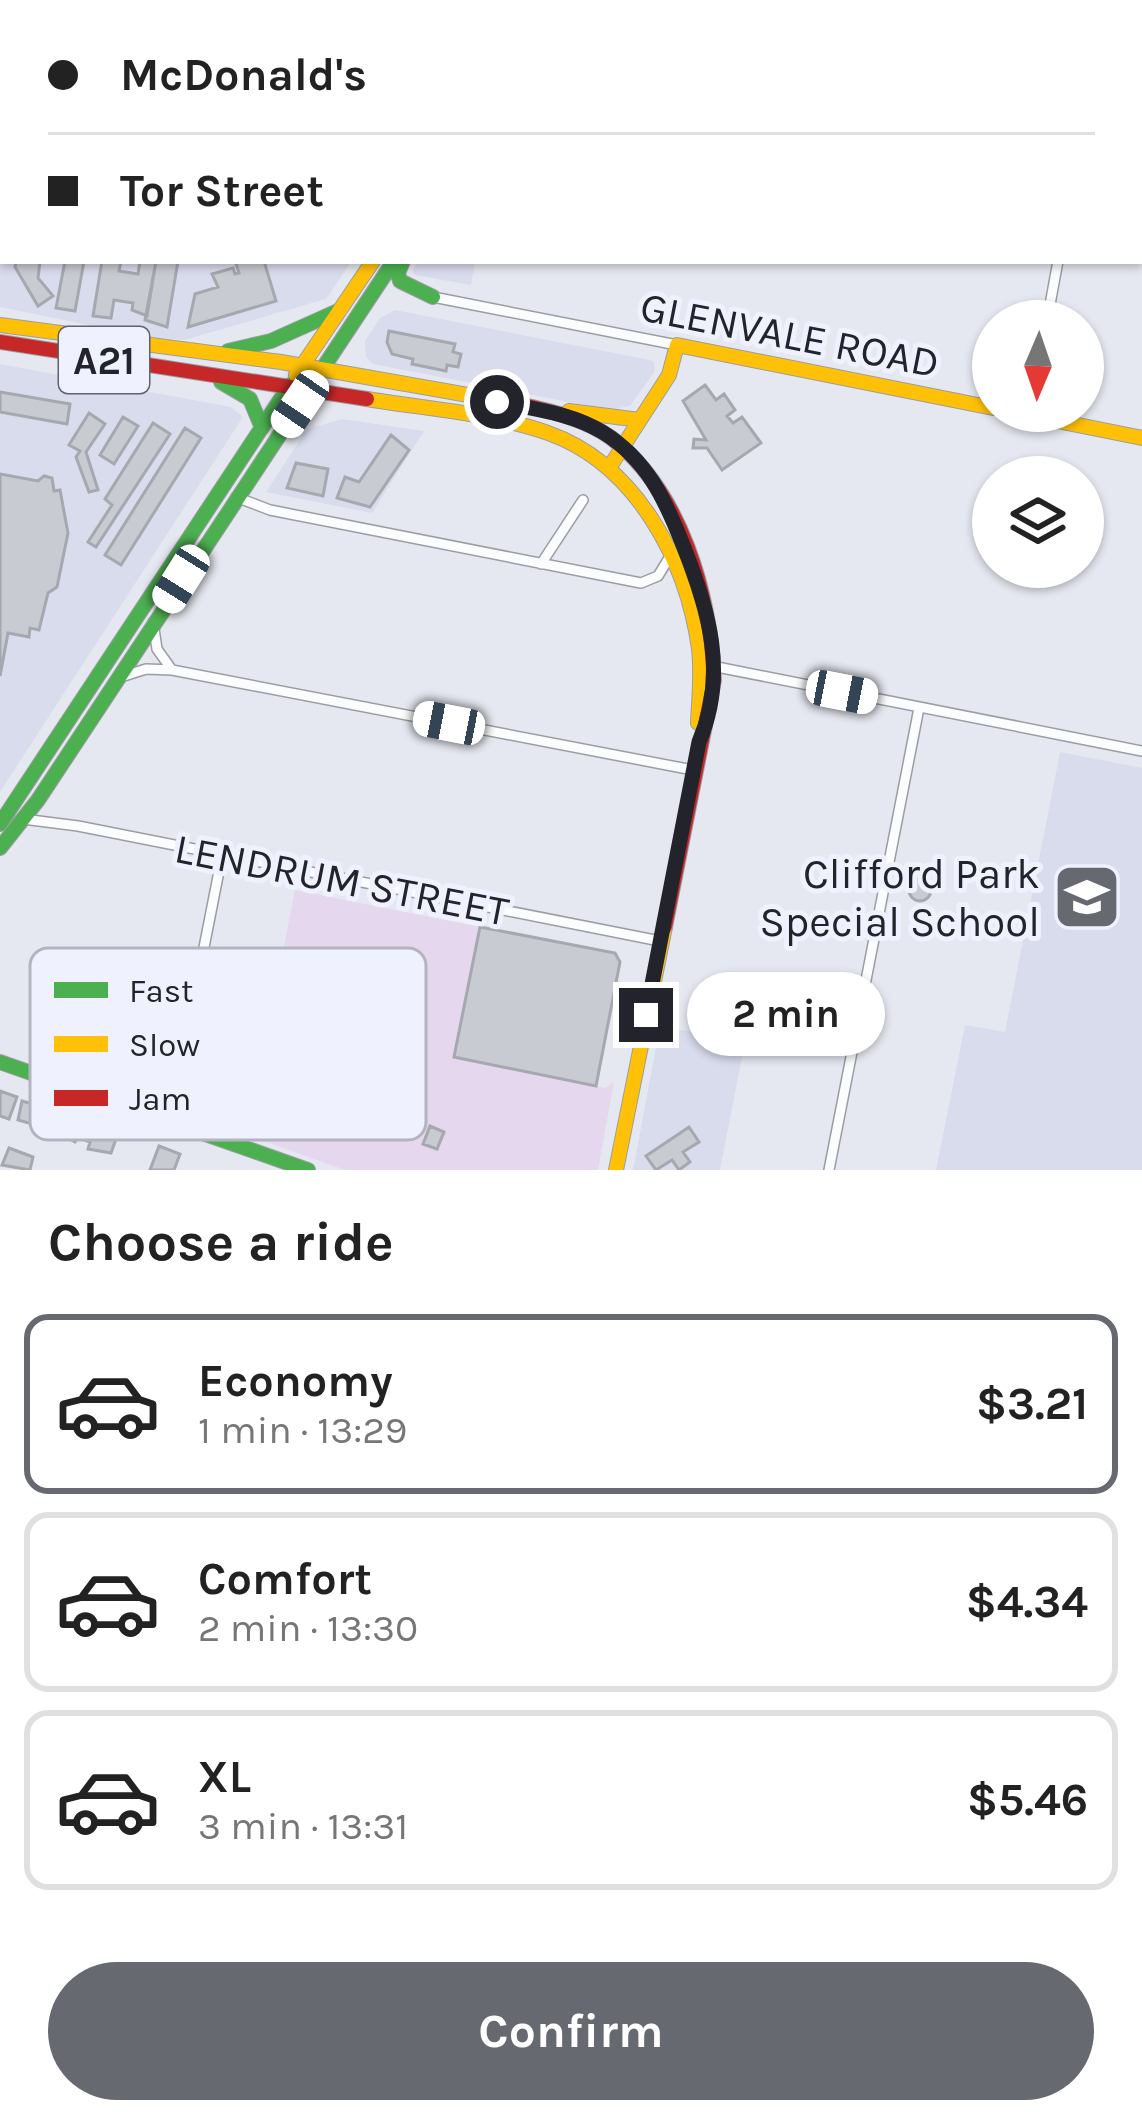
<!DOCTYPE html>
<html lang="en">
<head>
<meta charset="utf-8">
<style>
  :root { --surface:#fff; --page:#f6f6f6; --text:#222; --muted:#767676; --line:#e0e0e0; --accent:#676970 }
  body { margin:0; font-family:Karla,sans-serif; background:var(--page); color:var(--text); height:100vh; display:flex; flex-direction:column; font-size:45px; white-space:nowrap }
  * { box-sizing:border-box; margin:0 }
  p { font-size:39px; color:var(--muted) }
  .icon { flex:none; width:66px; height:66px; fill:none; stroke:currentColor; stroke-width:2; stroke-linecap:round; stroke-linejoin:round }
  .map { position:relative; height:1170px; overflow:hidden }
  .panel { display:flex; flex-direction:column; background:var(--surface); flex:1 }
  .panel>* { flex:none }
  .banner { position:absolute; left:0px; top:0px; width:1143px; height:264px; box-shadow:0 3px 9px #0004; display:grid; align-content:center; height:264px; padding:0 48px; background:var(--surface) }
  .needle { width:78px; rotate:182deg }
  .buttons { position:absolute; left:972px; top:300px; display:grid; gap:24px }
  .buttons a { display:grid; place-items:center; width:132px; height:132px; border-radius:50%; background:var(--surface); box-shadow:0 3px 9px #0004; font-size:60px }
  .end { position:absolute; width:54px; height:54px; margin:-27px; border:15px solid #23242b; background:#fff; box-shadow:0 0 0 6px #fff }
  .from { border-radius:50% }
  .bubble { position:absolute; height:84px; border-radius:42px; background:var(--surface); box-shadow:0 3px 9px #0004; font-size:39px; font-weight:700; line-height:84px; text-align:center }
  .car { position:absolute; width:36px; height:72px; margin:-36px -18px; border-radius:15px; box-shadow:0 0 9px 3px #0007; background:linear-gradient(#fff 24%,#345 0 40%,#fff 0 76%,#345 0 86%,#fff 0) }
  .banner b { display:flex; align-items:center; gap:42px; height:114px; font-size:45px }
  .banner b+b { border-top:3px solid var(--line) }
  .banner i { width:30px; height:30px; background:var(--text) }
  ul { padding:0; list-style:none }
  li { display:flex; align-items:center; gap:36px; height:180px; margin:0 24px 18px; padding:0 24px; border:6px solid var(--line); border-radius:24px }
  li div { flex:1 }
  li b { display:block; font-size:45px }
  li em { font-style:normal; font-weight:700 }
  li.selected { border-color:var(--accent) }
  li>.icon { width:108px; height:108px; stroke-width:1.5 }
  h2 { padding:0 48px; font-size:54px; line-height:144px }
  .primary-button { display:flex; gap:24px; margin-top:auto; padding:24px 48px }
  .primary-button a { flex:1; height:138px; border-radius:72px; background:var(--accent); color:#fff; font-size:48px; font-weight:700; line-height:138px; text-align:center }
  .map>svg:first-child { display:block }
  .built { fill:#d9dced }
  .green { fill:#e4d7ee }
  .building { fill:#c8cbd2; stroke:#a6a8af; stroke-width:3 }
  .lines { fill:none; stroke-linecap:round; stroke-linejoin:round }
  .street-casing { stroke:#9c9da3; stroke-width:12 }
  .fast-casing { stroke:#9c9da3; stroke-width:16 }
  .slow-casing { stroke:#9c9da3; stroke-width:16 }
  .jam-casing { stroke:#9c9da3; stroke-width:16 }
  .street { stroke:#fbfcfd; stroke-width:9 }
  .fast { stroke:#4caf50; stroke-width:14 }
  .slow { stroke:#ffc107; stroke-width:14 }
  .jam { stroke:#c62828; stroke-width:14 }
  .route { stroke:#23242b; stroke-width:15 }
  .labels { text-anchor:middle; stroke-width:10; stroke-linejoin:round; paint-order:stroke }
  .shield { fill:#eff1ff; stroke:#60626b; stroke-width:3 }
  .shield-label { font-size:39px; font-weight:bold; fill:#23242b }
  .street-label { font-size:42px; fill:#23242b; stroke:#eff1ff }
  .poi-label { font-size:42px; fill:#23242b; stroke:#eff1ff; text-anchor:end }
  .key { fill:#eff1ff; stroke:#b2b4bf; stroke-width:3 }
  .key-label { font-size:33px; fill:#23242b }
</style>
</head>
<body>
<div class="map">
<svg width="1142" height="1170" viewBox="0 0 1142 1170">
  <rect width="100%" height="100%" fill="#e6e8f1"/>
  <path class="built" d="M0,124L3,261H352L326,299L184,340L142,336L0,307Z
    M419,261H475L471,285L415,275L413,270Z
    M395,310L650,360L654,362L655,371L630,406L610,410L373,364L366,357L365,341L380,318Z
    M0,364L231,407L243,417L0,792Z
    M342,419L424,431L372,513L266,492L307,429Z
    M1060,752L1142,768V1170H936L965,1025L1005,1032Z
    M660,1026L745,1042L720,1170H633Z"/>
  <path class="green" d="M295,890L480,927L455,1056L605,1088L614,1082L598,1170H345L247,1135Z"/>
  <path class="building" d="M165,0H246L165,3Z
    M16,261H40L38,278L53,296L38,306L15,267Z
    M65,261H84L75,311L56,308Z
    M102,261H121L119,271L138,274L140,261H156L147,316L132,310L133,303L114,300L111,318L93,316Z
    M178,261L167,327L145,320L156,261Z
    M235,261H264L276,301L188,327L195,294L218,287L212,274L233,268L235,274L239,273Z
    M389,331L455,344L453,352L461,354L458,367L447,365L446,371L412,364L413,359L392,354L387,342Z
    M705,385L716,400L724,394L735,410L727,416L733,423L742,417L761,443L722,470L707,448H693L694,439L706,440L683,401Z
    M0,392L70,404L67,424L0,412Z
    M89,413L105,424L86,452L98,490L89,492L76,457L80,451L69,445Z
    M123,417L138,426L114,464L100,455Z
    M153,423L170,434L96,547L88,542L112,505L105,499Z
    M185,428L201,438L121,565L105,555Z
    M391,435L409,450L370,507L337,498L345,477L359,482Z
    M296,463L328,469L323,496L287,488Z
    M0,474L38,481L44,476L52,478L54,491L60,490L68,533L57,587L48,593L39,630L30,628L29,637L8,633L0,676Z
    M909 890a11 11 0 1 1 22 0a11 11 0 1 1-22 0Z
    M480,927L615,953L620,962L596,1086L454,1057Z
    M0,1091L17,1097L9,1119L0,1116Z
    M22,1101L54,1110L49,1123L35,1118L32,1124L18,1120Z
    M62,1112L85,1123L75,1142L56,1131Z
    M96,1126L110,1131L116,1139L111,1153L88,1149L90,1142L82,1139L86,1128Z
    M430,1126L444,1132L437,1149L423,1144Z
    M689,1127L699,1142L683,1152L690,1162L679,1170L672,1160L656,1170L646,1156Z
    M159,1146L180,1154L174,1170H150Z
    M9,1148L33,1157L30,1170L2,1165Z"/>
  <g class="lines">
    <defs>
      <path id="street" d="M1055,0L1071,3
        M1140,12L1142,1
        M0,21H3
        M1140,227L1142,228
        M433,297L677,345
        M1047,321L1058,261
        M236,497L270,510L641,583L658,576L669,558
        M541,564L583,500
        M153,622L157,649L172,670
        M712,666L1142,751
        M121,677L146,669L172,670L693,770
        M23,819L78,826L660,941
        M170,1120L222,856
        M829,1170L919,708"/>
      <path id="fast" d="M568,3L570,0
        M403,261L398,273L400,281L433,297
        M228,351L271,341L338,311
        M317,377L394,261
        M221,382L250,399L262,428
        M0,824L290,385
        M0,848L38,800L310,389
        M0,1062L308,1170"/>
      <path id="slow" d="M0,325L281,362L513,403
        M296,375L373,261
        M367,399C427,409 491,413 548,433C636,464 687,561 699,649C702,674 699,699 698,723
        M569,411L640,420
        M1008,411L1142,438
        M609,468L669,375L677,345L993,408
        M616,1170L665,927"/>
      <path id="jam" d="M0,342L367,399
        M513,403C546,410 582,417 610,437C682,491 710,595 714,680L665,927"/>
    </defs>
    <use href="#street" class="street-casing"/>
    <use href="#fast" class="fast-casing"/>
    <use href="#slow" class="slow-casing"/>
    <use href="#jam" class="jam-casing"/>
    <use href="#street" class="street"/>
    <use href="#fast" class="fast"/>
    <use href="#slow" class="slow"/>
    <use href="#jam" class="jam"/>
  </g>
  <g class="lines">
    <path class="route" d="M497,402C533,409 572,413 604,433C647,460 665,499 683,545C709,610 728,674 699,742L646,1015"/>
  </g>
  <defs>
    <symbol id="school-square" viewBox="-11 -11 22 22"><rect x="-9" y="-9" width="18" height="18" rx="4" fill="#676970" stroke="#eff1ff"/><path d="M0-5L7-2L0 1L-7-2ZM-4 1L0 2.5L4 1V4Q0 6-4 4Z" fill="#fff"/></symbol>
  </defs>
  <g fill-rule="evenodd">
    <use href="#school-square" x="1049" y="859" width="76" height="76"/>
  </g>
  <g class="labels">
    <rect class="shield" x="59" y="327" width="90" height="66" rx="9"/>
    <g class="shield-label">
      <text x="104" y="374">A21</text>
    </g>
    <g class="street-label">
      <text transform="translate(790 334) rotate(11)" y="15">GLENVALE ROAD</text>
      <text transform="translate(342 879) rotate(11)" y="15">LENDRUM STREET</text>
    </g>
    <g class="poi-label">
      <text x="1040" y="888">Clifford Park<tspan x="1040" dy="48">Special School</tspan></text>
    </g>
  </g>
  <rect x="30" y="948" width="396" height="192" rx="18" class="key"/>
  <rect x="54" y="982" width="54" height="16" fill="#4caf50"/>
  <rect x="54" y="1036" width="54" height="16" fill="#ffc107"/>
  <rect x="54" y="1090" width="54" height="16" fill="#c62828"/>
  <g class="key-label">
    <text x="129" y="1002">Fast</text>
    <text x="129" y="1056">Slow</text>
    <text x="129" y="1110">Jam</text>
  </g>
</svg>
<div class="buttons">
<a><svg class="needle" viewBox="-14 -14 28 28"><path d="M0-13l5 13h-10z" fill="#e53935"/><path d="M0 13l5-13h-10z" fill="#767676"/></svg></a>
<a><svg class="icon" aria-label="layers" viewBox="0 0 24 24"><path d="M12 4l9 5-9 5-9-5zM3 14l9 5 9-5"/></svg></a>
</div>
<i class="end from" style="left:497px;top:402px"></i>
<i class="end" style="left:646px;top:1015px"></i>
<div class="bubble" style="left:687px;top:972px;width:198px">2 min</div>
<i class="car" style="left:300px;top:404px;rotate:214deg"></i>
<i class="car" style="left:181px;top:579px;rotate:212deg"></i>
<i class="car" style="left:842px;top:692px;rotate:101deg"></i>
<i class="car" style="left:449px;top:723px;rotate:281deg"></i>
<div class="banner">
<b><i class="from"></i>McDonald's</b>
<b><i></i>Tor Street</b>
</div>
</div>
<section class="panel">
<h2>Choose a ride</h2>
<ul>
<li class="selected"><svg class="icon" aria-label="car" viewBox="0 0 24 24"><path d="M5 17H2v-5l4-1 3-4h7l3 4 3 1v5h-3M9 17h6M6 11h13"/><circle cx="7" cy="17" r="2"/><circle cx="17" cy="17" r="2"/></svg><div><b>Economy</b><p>1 min · 13:29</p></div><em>$3.21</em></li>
<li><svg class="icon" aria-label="car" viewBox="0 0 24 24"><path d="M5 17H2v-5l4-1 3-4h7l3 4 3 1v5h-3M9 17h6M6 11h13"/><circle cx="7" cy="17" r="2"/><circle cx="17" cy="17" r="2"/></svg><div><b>Comfort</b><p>2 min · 13:30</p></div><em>$4.34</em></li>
<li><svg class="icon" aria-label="car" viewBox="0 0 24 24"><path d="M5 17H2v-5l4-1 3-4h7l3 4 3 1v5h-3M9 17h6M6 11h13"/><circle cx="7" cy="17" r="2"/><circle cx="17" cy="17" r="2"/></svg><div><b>XL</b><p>3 min · 13:31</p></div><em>$5.46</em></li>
</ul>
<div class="primary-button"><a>Confirm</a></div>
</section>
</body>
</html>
